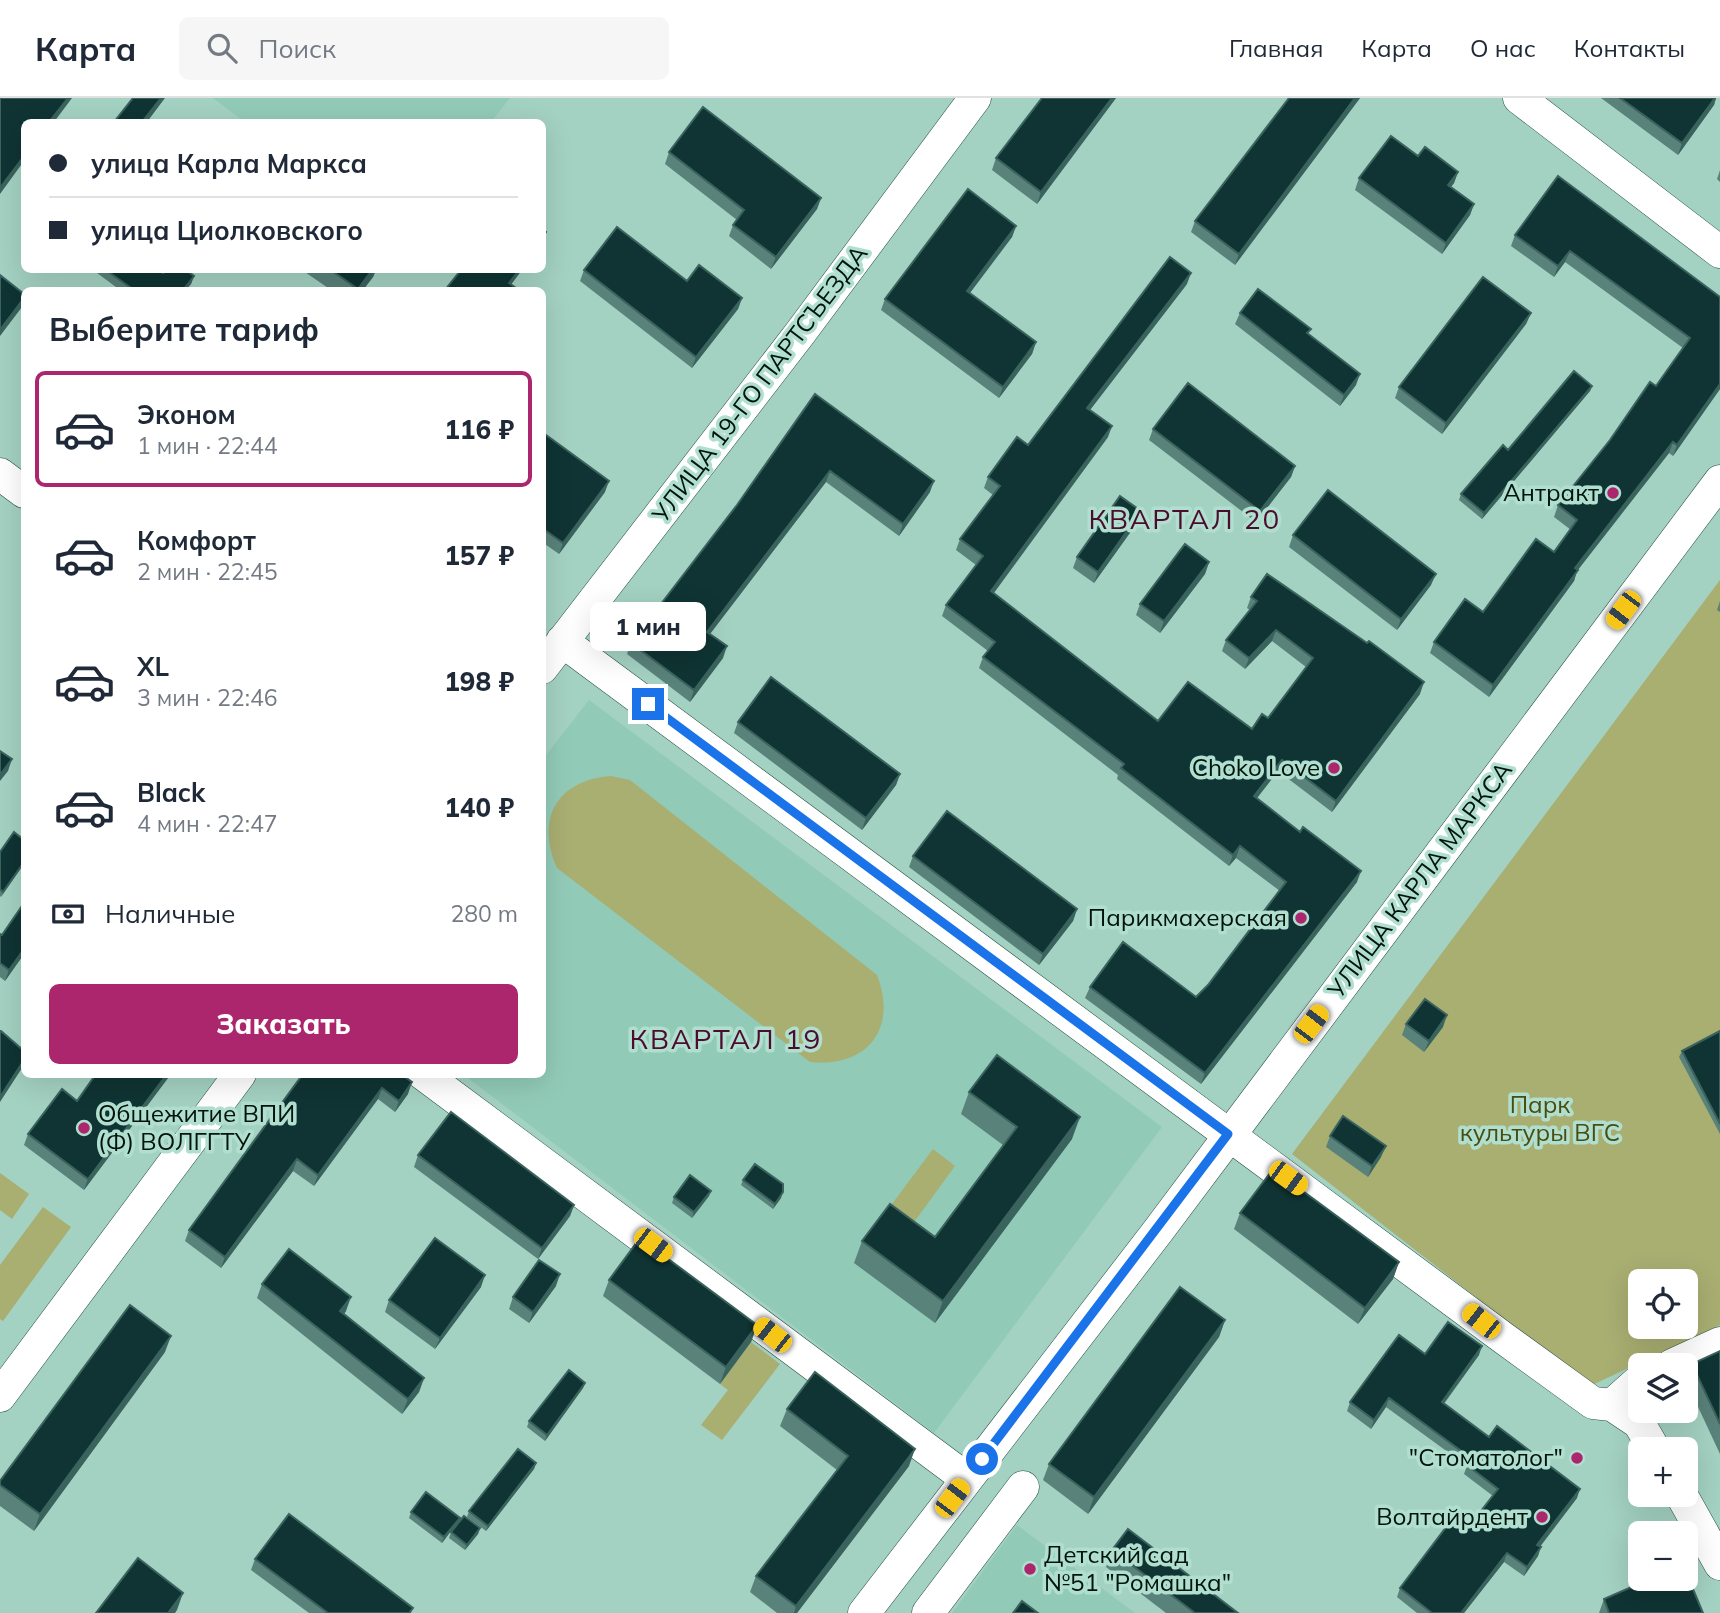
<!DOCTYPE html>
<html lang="ru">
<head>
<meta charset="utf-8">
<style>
  :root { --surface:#fff; --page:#f6f6f7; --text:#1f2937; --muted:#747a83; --line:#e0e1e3; --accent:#ac266e }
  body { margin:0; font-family:Mulish,sans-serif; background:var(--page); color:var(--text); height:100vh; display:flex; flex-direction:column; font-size:26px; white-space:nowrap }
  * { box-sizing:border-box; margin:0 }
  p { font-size:23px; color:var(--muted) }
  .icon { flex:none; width:38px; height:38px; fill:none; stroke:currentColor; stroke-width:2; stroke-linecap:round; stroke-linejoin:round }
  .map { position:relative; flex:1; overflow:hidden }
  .drawer { position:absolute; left:21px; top:189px; width:525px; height:791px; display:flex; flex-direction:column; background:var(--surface); border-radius:10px; box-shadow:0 7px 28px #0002 }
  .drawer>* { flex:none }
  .top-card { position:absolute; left:21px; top:21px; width:525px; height:154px; border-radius:10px; box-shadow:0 7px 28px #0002; display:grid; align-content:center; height:154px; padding:0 28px; background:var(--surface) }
  .tools { position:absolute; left:1628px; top:1171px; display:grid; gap:14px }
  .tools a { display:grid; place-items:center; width:70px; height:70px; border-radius:10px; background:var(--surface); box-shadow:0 7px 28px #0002; font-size:35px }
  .end { position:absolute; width:32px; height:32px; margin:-16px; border:9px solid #1a73e8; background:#fff; box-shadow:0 0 0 4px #fff }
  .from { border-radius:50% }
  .bubble { position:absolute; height:49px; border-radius:10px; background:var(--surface); box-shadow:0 7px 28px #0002; font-size:23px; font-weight:800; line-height:49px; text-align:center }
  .car { position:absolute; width:21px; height:42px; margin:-21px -10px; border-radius:9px; box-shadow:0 0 5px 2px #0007; background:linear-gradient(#f5c518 24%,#345 0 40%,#f5c518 0 76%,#345 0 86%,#f5c518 0) }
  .top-card b { display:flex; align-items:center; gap:24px; height:66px; font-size:26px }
  .top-card b+b { border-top:2px solid var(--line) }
  .top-card i { width:18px; height:18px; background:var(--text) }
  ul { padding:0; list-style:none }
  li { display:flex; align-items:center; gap:21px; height:116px; margin:0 14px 10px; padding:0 14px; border:4px solid transparent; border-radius:10px }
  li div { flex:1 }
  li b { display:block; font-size:26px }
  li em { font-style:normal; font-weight:800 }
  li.selected { border-color:var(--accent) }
  li>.icon { width:63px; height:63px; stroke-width:1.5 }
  h2 { padding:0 28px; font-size:32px; line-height:84px }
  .pay { display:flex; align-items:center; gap:18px; height:77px; padding:0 28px; font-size:26px }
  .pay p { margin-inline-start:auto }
  .primary-button { display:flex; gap:14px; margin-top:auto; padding:14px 28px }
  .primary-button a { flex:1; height:80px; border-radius:10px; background:var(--accent); color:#fff; font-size:28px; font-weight:800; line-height:80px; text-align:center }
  header { display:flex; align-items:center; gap:42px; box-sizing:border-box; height:98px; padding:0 35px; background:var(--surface); border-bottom:2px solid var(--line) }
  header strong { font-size:33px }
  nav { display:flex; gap:38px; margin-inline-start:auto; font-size:24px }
  .search { width:490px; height:63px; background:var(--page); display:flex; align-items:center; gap:18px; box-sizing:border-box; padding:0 24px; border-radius:10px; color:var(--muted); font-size:26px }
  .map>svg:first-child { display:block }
  .built { fill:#92cab8 }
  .green { fill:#a9ae71; fill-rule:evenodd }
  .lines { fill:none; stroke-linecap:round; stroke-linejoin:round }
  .minor-casing { stroke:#285347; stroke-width:33 }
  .minor { stroke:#fff; stroke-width:32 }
  .wall { fill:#59827a }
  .shaded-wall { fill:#3b635e }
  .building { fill:#0f3433; stroke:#3b635e; stroke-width:2 }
  .route { stroke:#1a73e8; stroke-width:9 }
  .poi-dot { fill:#ac266e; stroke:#b0dfcf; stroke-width:2.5 }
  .labels { text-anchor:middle; stroke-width:7; stroke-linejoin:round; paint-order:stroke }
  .street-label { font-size:24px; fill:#03130e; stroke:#b0dfcf }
  .poi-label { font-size:24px; fill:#03130e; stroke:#b0dfcf; text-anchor:end }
  .park-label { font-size:24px; fill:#494d10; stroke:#b0dfcf }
  .quarter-label { font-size:28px; letter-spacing:2px; fill:#4c0c2e; stroke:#b0dfcf }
</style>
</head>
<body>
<header>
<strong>Карта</strong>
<div class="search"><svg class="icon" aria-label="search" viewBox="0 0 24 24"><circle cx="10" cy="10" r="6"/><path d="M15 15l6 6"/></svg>Поиск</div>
<nav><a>Главная</a><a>Карта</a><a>О нас</a><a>Контакты</a></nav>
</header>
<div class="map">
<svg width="1720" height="1515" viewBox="0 0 1720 1515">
  <rect width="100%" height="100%" fill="#a3d1c2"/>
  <path class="built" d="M213,0H510L491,24H245Z
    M589,602L1162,1029L934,1335L464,977L542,976L543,661Z
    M1017,1427L1135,1515H952Z"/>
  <path class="green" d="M1720,482V1227L1590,1288L1292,1056ZM1640,1183H1685V1228H1640Z
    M611,678L630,682L877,877C898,931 867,970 810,964L557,770C535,721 557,682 611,678Z
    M933,1051L955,1068L912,1127L889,1110Z
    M0,1075L29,1096L12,1121L0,1112Z
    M43,1109L71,1129L3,1223L0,1221V1167Z
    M751,1244L780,1266L722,1342L701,1327L728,1292L720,1286Z"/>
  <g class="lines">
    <defs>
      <path id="minor" d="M1519,0L1720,154
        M0,376L24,394
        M562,543L1502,1239L1593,1305L1612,1307L1639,1325L1654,1351
        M542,570L801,234L975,0
        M423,976L967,1381
        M1672,1267L1720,1245
        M0,1298L240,976
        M1612,1307L1640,1282
        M1681,1396L1720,1466
        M864,1515L1158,1133L1720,383
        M928,1515L1023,1389"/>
    </defs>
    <use href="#minor" class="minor-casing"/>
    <use href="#minor" class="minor"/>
  </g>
  <path class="wall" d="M1116,0L1037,106L992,72L996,60Z
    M1289,0H1360L1235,167L1191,134L1195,123Z
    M1601,0H1716L1714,7L1678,57Z
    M669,54L821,100L817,111L771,171L729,138L733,127L737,122L665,66Z
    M1418,58L1458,74L1454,85L1451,89L1474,106L1470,117L1442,156L1355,92L1359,80Z
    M1720,72V84L1717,81Z
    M1558,78L1720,199V291L1673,358L1669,355L1577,473L1574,483L1489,599L1430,555L1434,544L1483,514L1554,454L1571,432L1554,419L1558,407L1656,288L1683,250L1565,164L1554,179L1511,148L1515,137Z
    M1016,128L1012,139L970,195L1036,244L1032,256L999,300L881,212L885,201Z
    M93,172H158L163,175L194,178L191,186L186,192H120Z
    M302,172H376L373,179L363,192H331Z
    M584,172L687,183L742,200L738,211L692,270L580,183Z
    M1187,186L1090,312L1108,339L994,495L1158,623L1252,631L1268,620L1306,569L1272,543L1245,571L1222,553L1226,542L1250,512L1247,510L1251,499L1420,596L1332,714L1278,673L1257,700L1357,784L1201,986L1085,900L1090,889L1196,899L1208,887L1280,793L1236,760L1229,768L1117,681L1118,677L979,570L983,559L988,553L942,518L946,507L976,467L956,452L960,441L993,397L984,390L988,379L1028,347Z
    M1240,215L1311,231L1308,236L1356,287L1340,308L1235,226Z
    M1531,215L1526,226L1442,336L1395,300L1399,289Z
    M1592,288L1590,293L1482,421L1459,402L1461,396L1508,352Z
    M815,296L930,394L899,438L826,384L710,536L723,560L690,604L627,556L631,545L737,407Z
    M1153,331L1295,368L1291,379L1256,424L1149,342Z
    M542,334L605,394L559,456L542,444Z
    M1137,425L1094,485L1073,470L1077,459Z
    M1293,437L1431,487L1397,532L1289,449Z
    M1209,464L1205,476L1160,535L1136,517L1140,506Z
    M1720,503V514L1717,512Z
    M738,624L900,676L896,687L862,732L734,635Z
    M24,742L1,799L0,798V754Z
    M913,758L1077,811L1073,823L1039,867L909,769Z
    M0,836L24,856L5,883L0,879Z
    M1406,926L1443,929L1424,954L1402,937Z
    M1720,933V1036L1679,959L1682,953Z
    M96,976H171L84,1092L24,1047L28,1036L77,1003Z
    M303,976L408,996L395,1014L378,1001L314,1088L293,1073L221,1170L185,1143L189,1132Z
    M969,994L1072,1041L935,1225L854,1165L862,1143L935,1139L1003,1047L961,1016Z
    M1330,1038L1381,1059L1368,1079L1326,1049Z
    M418,1057L574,1107L570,1118L538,1161L414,1069Z
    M743,1082L781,1100L773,1111L741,1087Z
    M709,1098L692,1120L672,1105L674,1099Z
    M1240,1115L1399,1164L1393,1181L1358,1226L1234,1131Z
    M609,1182L757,1227L751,1244L720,1286L603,1198Z
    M262,1186L346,1213L344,1216L424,1280L419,1294L402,1316L257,1200Z
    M556,1188L529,1225L509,1211L513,1199Z
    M481,1189L435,1251L385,1214L389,1202Z
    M1225,1222L1219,1239L1088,1416L1043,1382L1049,1366Z
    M1720,1253V1356L1686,1283L1692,1266Z
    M165,1254L34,1433L0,1408V1383Z
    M1425,1256L1479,1257L1444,1306L1489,1339L1577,1400L1540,1449L1538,1458L1524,1478L1504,1464L1464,1515H1417L1397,1499L1400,1490L1467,1431L1493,1398L1464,1376L1467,1368L1386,1309L1371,1331L1347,1313L1350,1304Z
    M585,1285L583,1290L545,1343L527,1329L529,1323Z
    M787,1311L909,1368L797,1515H777L750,1494L756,1478L837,1372L780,1328Z
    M536,1365L534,1371L486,1433L467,1419L469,1413Z
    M411,1414L457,1425L442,1445L409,1420Z
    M480,1430L478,1436L465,1452L449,1440L451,1434Z
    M1112,1452L1238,1515H1166L1106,1469Z
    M255,1461L413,1510L411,1515H309L251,1472Z
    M1604,1501L1703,1515H1599Z"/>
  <path class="shaded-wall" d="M68,0H72L54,24H49Z
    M161,0H165L147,24H142Z
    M1112,0H1116L1037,106L1041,94Z
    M1355,0H1360L1235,167L1239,156Z
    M1715,0H1716L1714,7L1678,57L1682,45Z
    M24,58V63L0,96V90Z
    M1458,74L1454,85L1444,98L1448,87Z
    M821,100L817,111L771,171L776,159Z
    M1474,106L1470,117L1442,156L1446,145Z
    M1016,128L1012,139L963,204L967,193Z
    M1570,153L1565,164L1554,179L1558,168Z
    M372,172H376L373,179L363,192H357Z
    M519,172H522L507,192L509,185Z
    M1191,175L1187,186L1083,321L1087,310Z
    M194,178L191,186L186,192H183Z
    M24,200L22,209L0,238V232Z
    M742,200L738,211L692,270L696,259Z
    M1531,215L1526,226L1442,336L1446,325Z
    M1036,244L1032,256L999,300L1003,289Z
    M1360,276L1356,287L1340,308L1344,297Z
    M1720,286V291L1673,358L1677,347Z
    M1592,288L1590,293L1482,421L1484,415Z
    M1112,328L1108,339L987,504L991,493Z
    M1673,344L1669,355L1577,473L1574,483L1489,599L1493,587L1575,470Z
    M1295,368L1291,379L1256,424L1260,413Z
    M830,373L826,384L703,545L707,534Z
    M609,383L605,394L559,456L563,445Z
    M934,383L930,394L899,438L903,426Z
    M1141,413L1137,425L1094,485L1098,474Z
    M1209,464L1205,476L1160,535L1164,523Z
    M1436,476L1431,487L1397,532L1401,521Z
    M1276,532L1272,543L1245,571L1249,560Z
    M727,548L723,560L690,604L694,592Z
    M1424,584L1420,596L1332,714L1336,703Z
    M12,661L8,673L0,683V677Z
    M1282,662L1278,673L1250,709L1254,698Z
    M900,676L896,687L862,732L866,720Z
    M1240,748L1236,760L1229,768L1233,757Z
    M24,764V766L1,799L3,794Z
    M1361,773L1357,784L1201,986L1205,975Z
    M1077,811L1073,823L1039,867L1043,856Z
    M24,851V856L5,883L9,872Z
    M1447,917L1443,929L1424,954L1429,943Z
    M24,962V967L0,1004V999Z
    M167,976H171L84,1092L88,1081Z
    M412,984L408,996L395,1014L399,1003Z
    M382,990L378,1001L314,1088L318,1077Z
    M1080,1019L1072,1041L935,1225L943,1203Z
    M1386,1048L1381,1059L1368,1079L1372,1068Z
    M297,1061L293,1073L221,1170L225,1159Z
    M711,1093L709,1098L692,1120L694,1114Z
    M783,1094L781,1100L773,1111L775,1106Z
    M574,1107L570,1118L538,1161L542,1150Z
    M1399,1164L1393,1181L1358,1226L1365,1210Z
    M560,1176L556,1188L529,1225L533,1214Z
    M485,1177L481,1189L435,1251L440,1240Z
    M351,1199L346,1213L335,1228L340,1213Z
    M1225,1222L1219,1239L1088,1416L1094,1399Z
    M757,1227L751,1244L720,1286L726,1269Z
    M171,1238L165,1254L34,1433L40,1416Z
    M1482,1248L1479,1257L1438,1313L1442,1304Z
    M424,1280L419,1294L402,1316L408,1301Z
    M585,1285L583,1290L545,1343L547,1337Z
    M1389,1300L1386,1309L1371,1331L1374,1322Z
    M915,1351L909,1368L797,1515H794L796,1508Z
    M536,1365L534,1371L486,1433L488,1428Z
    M1580,1391L1577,1400L1534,1456L1537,1447Z
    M460,1420L457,1425L442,1445L444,1439Z
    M480,1430L478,1436L465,1452L467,1447Z
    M1541,1449L1538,1458L1524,1478L1527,1469Z
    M1507,1455L1504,1464L1464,1515H1461Z
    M183,1495L177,1512L175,1515H168Z"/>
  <path class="building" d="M0,0H68L49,24H24V58L0,90Z
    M133,0H161L142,24H114Z
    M1042,0H1112L1041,94L996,60Z
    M1289,0H1355L1239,156L1195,123Z
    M1620,0H1715L1682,45Z
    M703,9L821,100L776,159L733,127L744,112L669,54Z
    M1391,38L1418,58L1425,49L1458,74L1448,87L1474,106L1446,145L1359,80Z
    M1558,78L1720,199V286L1677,347L1673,344L1575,470L1578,472L1493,587L1434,544L1465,501L1483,514L1536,441L1554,454L1577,422L1558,407L1610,342L1650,284L1656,288L1690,240L1570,153L1558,168L1515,137Z
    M968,91L1016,128L967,193L1036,244L1003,289L885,201Z
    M617,129L687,183L699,167L742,200L696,259L584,172Z
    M542,131L546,134L542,140Z
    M1170,159L1191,175L1087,310L1112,328L991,493L1158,623L1188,584L1252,631L1262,616L1268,620L1313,560L1276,532L1249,560L1226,542L1257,503L1251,499L1267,476L1367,545L1369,543L1424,584L1336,703L1282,662L1254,698L1300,734L1303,729L1361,773L1205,975L1090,889L1123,844L1196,899L1208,887L1286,784L1240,748L1233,757L1121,670L1124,666L983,559L995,544L946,507L983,458L960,441L1000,388L988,379L1017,339L1028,347Z
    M106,172H158L163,175L166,172H186L194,178L183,192H134Z
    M331,172H372L358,191Z
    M461,172H519L509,185L519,192H445Z
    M0,177L24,196V200L0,232Z
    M1483,179L1531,215L1446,325L1399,289Z
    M1258,191L1311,231L1307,235L1360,276L1344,297L1240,215Z
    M1574,273L1592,288L1484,415L1461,396L1503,347L1508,352Z
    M1188,285L1295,368L1260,413L1153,331Z
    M815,296L934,383L903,426L830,373L707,534L727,548L694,592L631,545L737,407Z
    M542,334L609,383L563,445L542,430Z
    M1328,392L1436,476L1401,521L1293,437Z
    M1120,398L1141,413L1098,474L1077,459Z
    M1185,446L1209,464L1164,523L1140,506Z
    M771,579L900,676L866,720L738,624Z
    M0,653L12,661L0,677Z
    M947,713L1077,811L1043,856L913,758Z
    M14,734L24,742V764L3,794L0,791V754Z
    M24,805V851L9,872L0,865V836L2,837Z
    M1425,901L1447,917L1429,943L1406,926Z
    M0,933H1L24,953V962L0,999Z
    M1720,933V1026L1682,953Z
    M997,957L1080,1019L943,1203L862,1143L890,1106L935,1139L1017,1029L969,994Z
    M96,976H167L88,1081L28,1036L62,991L77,1003Z
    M303,976H401L412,984L399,1003L382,990L318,1077L297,1061L225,1159L189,1132Z
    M451,1014L574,1107L542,1150L418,1057Z
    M1343,1018L1386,1048L1372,1068L1330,1038Z
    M755,1066L783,1086V1094L775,1106L743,1082Z
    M1273,1071L1399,1164L1365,1210L1240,1115Z
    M690,1077L711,1093L694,1114L674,1099Z
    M435,1140L485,1177L440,1240L389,1202Z
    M640,1140L757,1227L726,1269L609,1182Z
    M289,1151L351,1199L340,1213L424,1280L408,1301L262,1186Z
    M539,1162L560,1176L533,1214L513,1199Z
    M1180,1189L1225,1222L1094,1399L1049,1366Z
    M130,1207L171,1238L40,1416L0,1387V1383Z
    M1448,1224L1482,1248L1442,1304L1489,1339L1497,1328L1580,1391L1537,1447L1541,1449L1527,1469L1507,1455L1461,1515H1432L1400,1490L1453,1420L1467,1431L1498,1391L1467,1367L1472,1361L1389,1300L1374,1322L1350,1304L1399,1237L1425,1256Z
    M1720,1253V1326L1692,1266Z
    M569,1272L585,1285L547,1337L529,1323Z
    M815,1274L915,1351L796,1508L756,1478L848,1358L787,1311Z
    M518,1351L536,1365L488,1428L469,1413Z
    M426,1394L460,1420L444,1439L411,1414Z
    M289,1416L413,1510L409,1515H328L255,1461Z
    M464,1418L480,1430L467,1447L451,1434Z
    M1128,1431L1238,1515H1195L1112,1452Z
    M138,1460L183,1495L168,1515H96Z
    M1685,1472L1703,1515H1609L1604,1501L1652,1480H1685Z
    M1022,1503L1038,1515H1013Z"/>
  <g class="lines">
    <path class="route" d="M648,606L1228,1036L982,1361"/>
  </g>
  <g class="poi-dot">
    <circle cx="1613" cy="395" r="7"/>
    <circle cx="1334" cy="670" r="7"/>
    <circle cx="1301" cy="820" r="7"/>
    <circle cx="84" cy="1030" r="7"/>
    <circle cx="1577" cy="1360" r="7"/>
    <circle cx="1542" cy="1419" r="7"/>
    <circle cx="1030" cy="1471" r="7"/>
  </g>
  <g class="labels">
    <g class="street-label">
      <text transform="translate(760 286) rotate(-53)" y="8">УЛИЦА 19-ГО ПАРТСЪЕЗДА</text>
      <text transform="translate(1420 782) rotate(-53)" y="8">УЛИЦА КАРЛА МАРКСА</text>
    </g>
    <g class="poi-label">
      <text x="1599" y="403">Антракт</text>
      <text x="1320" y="678">Choko Love</text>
      <text x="1287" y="828">Парикмахерская</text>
      <text x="98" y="1024" text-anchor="start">Общежитие ВПИ<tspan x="98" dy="28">(Ф) ВОЛГГТУ</tspan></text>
      <text x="1563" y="1368">"Стоматолог"</text>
      <text x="1528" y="1427">Волтайрдент</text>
      <text x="1044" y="1465" text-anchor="start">Детский сад<tspan x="1044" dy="28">№51 "Ромашка"</tspan></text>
    </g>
    <g class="park-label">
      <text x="1540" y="1015">Парк<tspan x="1540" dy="28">культуры ВГС</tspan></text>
    </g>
    <g class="quarter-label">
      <text x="1185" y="431">КВАРТАЛ 20</text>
      <text x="726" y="951">КВАРТАЛ 19</text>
    </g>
  </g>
</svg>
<div class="tools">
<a><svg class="icon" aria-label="locate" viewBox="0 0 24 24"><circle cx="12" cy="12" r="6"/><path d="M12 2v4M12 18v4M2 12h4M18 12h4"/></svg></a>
<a><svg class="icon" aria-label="layers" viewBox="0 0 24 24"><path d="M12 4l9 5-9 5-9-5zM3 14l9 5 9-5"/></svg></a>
<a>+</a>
<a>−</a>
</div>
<i class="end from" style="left:982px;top:1361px"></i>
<i class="end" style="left:648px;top:606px"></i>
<div class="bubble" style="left:590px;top:504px;width:116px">1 мин</div>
<i class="car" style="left:1623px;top:512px;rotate:217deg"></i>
<i class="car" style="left:1311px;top:926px;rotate:37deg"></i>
<i class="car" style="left:1288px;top:1080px;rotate:126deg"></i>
<i class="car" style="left:653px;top:1147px;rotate:127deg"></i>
<i class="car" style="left:1481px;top:1223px;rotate:308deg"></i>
<i class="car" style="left:772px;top:1237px;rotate:308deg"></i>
<i class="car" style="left:952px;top:1400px;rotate:37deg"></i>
<div class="top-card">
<b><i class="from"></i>улица Карла Маркса</b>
<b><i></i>улица Циолковского</b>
</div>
<section class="drawer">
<h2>Выберите тариф</h2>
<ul>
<li class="selected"><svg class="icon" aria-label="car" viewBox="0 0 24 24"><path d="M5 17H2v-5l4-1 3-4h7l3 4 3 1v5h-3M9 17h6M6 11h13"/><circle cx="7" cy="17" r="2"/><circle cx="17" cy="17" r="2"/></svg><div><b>Эконом</b><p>1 мин · 22:44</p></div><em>116 ₽</em></li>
<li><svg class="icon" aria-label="car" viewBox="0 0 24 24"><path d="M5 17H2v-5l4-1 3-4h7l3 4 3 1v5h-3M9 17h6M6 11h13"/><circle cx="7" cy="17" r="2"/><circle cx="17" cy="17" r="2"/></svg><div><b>Комфорт</b><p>2 мин · 22:45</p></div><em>157 ₽</em></li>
<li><svg class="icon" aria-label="car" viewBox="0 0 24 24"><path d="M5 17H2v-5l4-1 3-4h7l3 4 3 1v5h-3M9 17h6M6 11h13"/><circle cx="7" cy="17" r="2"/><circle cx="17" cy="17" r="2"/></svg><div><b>XL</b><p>3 мин · 22:46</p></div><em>198 ₽</em></li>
<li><svg class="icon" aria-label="car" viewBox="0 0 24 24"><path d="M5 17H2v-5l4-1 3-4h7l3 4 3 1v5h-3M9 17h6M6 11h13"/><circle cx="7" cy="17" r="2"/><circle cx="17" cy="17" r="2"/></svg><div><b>Black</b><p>4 мин · 22:47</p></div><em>140 ₽</em></li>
</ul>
<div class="pay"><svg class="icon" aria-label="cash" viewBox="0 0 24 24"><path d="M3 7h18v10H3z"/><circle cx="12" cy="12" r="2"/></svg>Наличные<p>280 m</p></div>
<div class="primary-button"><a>Заказать</a></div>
</section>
</div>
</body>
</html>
